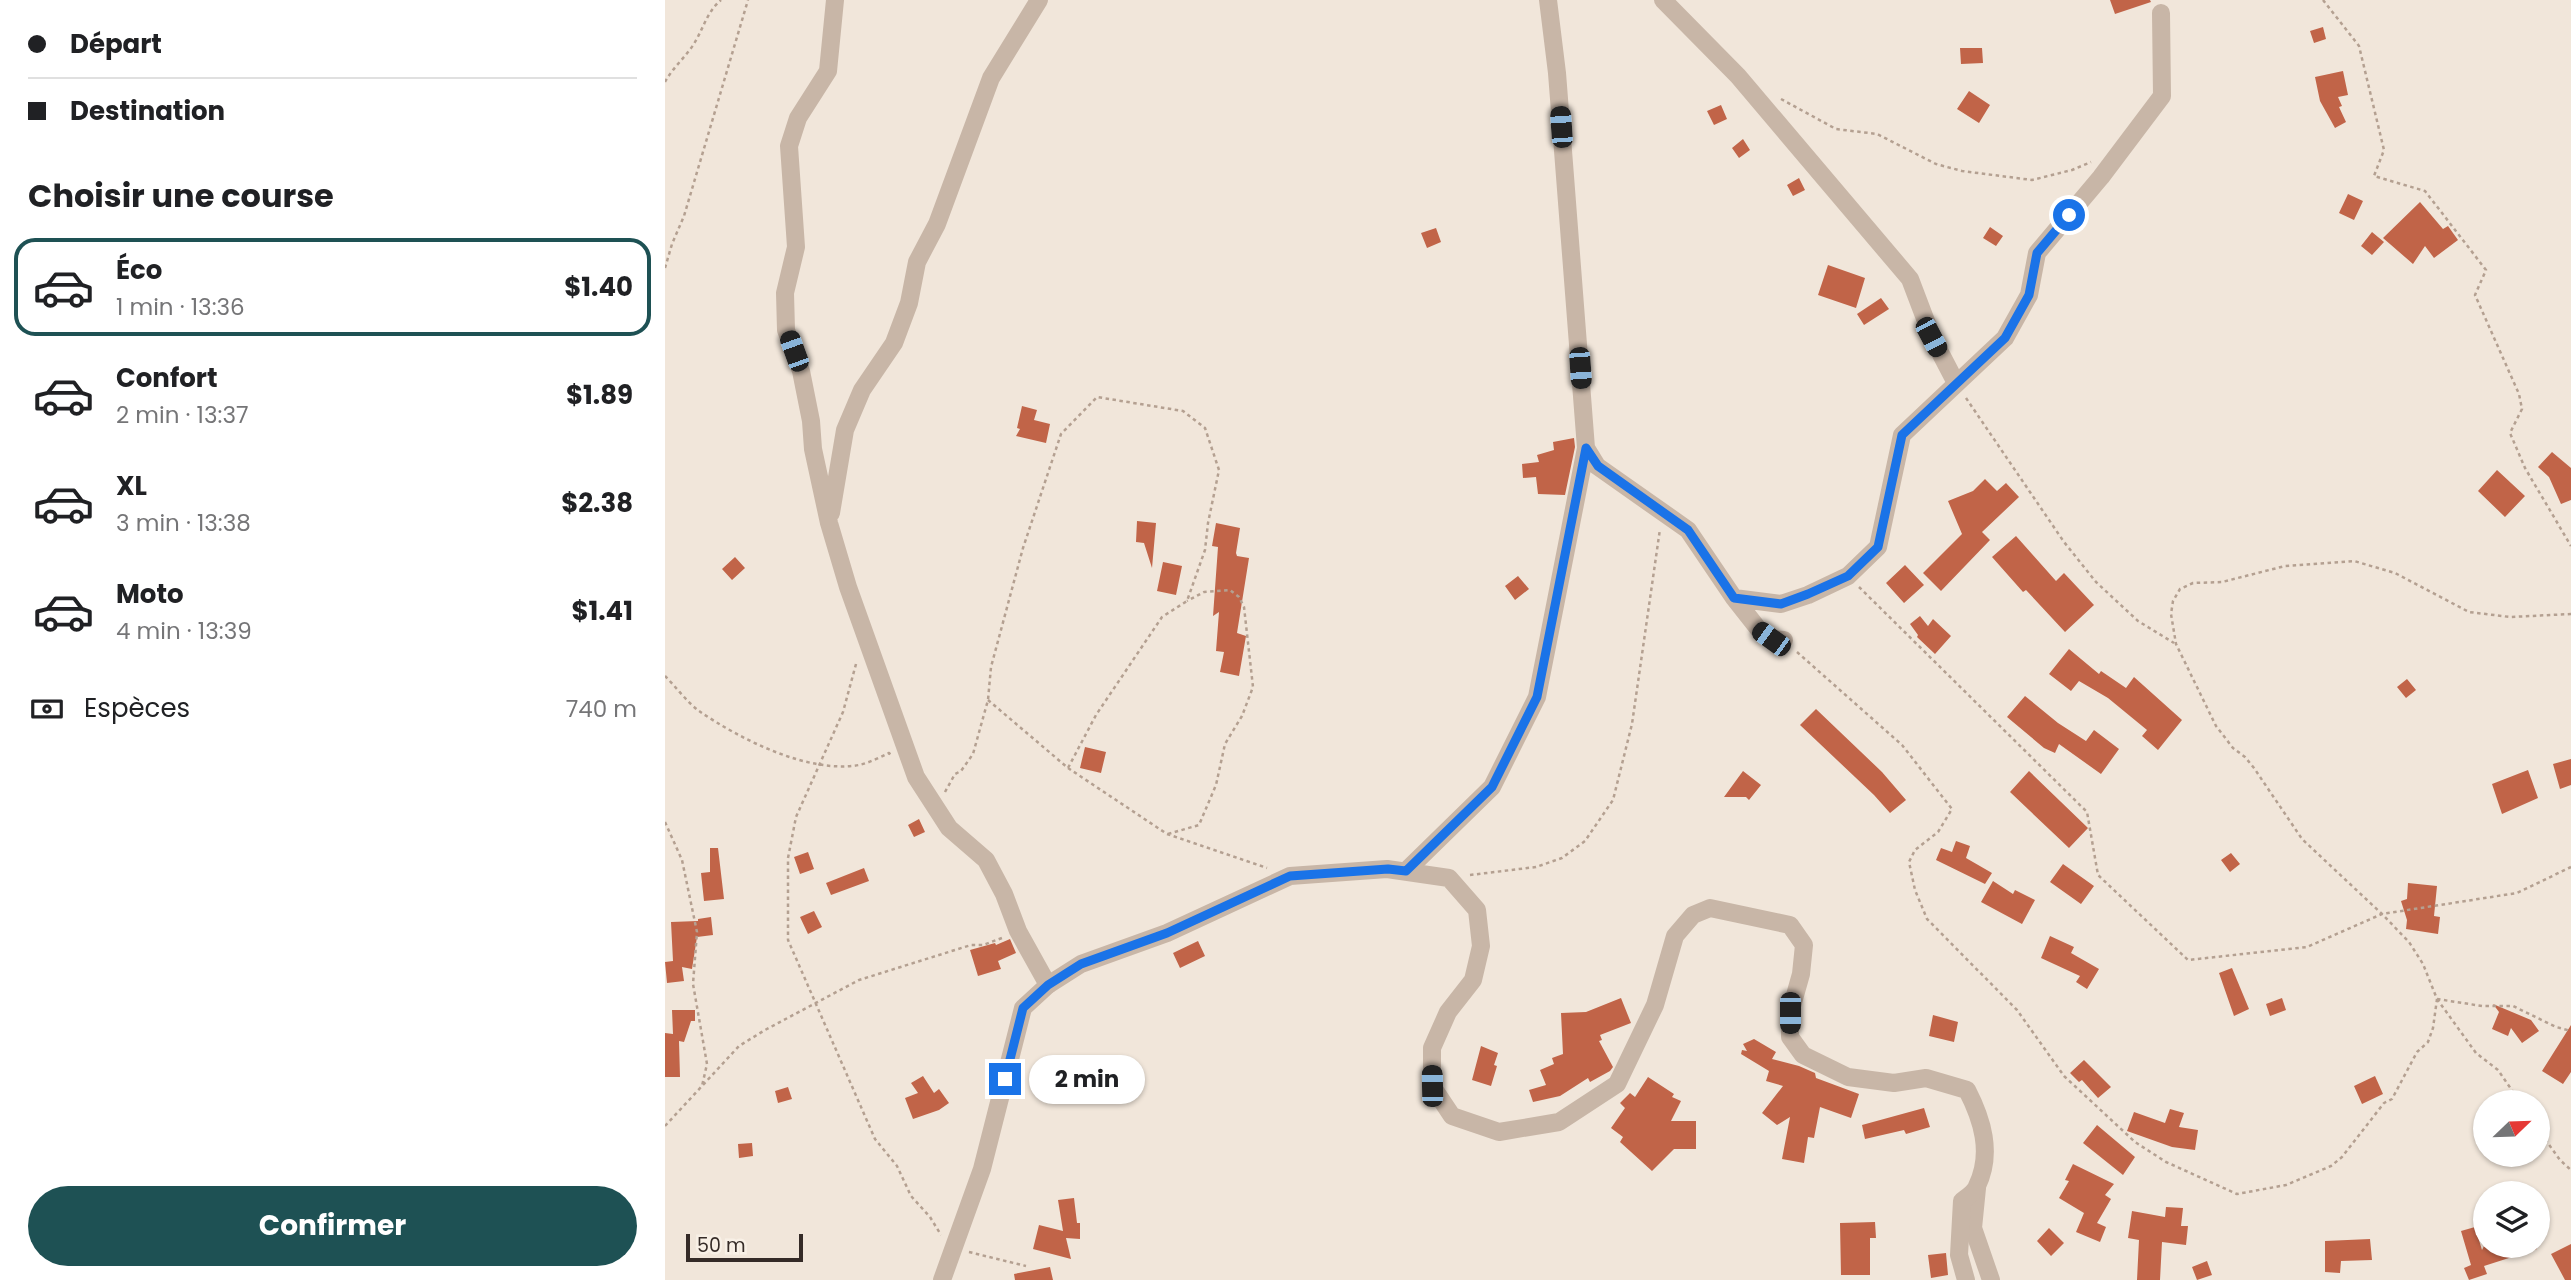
<!DOCTYPE html>
<html lang="fr">
<head>
<meta charset="utf-8">
<style>
  :root { --surface:#fff; --page:#f6f6f6; --text:#202124; --muted:#757577; --line:#e0e0e0; --accent:#1e5154 }
  body { margin:0; font-family:Poppins,sans-serif; background:var(--page); color:var(--text); height:100vh; display:flex; flex-direction:column; font-size:26px; white-space:nowrap }
  * { box-sizing:border-box; margin:0 }
  p { font-size:23px; color:var(--muted) }
  .icon { flex:none; width:38px; height:38px; fill:none; stroke:currentColor; stroke-width:2; stroke-linecap:round; stroke-linejoin:round }
  .map { position:relative; flex:1; overflow:hidden }
  .panel { display:flex; flex-direction:column; background:var(--surface); width:665px }
  .panel>* { flex:none }
  .banner { display:grid; align-content:center; height:154px; padding:0 28px; background:var(--surface) }
  .needle { width:46px; rotate:67deg }
  .tools { position:absolute; left:1808px; top:1090px; display:grid; gap:14px }
  .tools a { display:grid; place-items:center; width:77px; height:77px; border-radius:50%; background:var(--surface); box-shadow:0 2px 5px #0004; font-size:35px }
  .scale { position:absolute; left:21px; bottom:18px; width:117px; box-sizing:border-box; padding-left:7px; border:4px solid #352b27; border-top:0; font-size:19px; line-height:24px; white-space:nowrap; color:#352b27; -webkit-text-stroke:5px #f8f0e6; paint-order:stroke }
  .end { position:absolute; width:32px; height:32px; margin:-16px; border:9px solid #1a73e8; background:#fff; box-shadow:0 0 0 4px #fff }
  .from { border-radius:50% }
  .bubble { position:absolute; height:49px; border-radius:24px; background:var(--surface); box-shadow:0 2px 5px #0004; font-size:23px; font-weight:700; line-height:49px; text-align:center }
  .car { position:absolute; width:21px; height:42px; margin:-21px -10px; border-radius:9px; box-shadow:0 0 5px 2px #0007; background:linear-gradient(#222 24%,#8ab4d8 0 40%,#222 0 76%,#8ab4d8 0 86%,#222 0) }
  .banner b { display:flex; align-items:center; gap:24px; height:66px; font-size:26px }
  .banner b+b { border-top:2px solid var(--line) }
  .banner i { width:18px; height:18px; background:var(--text) }
  ul { padding:0; list-style:none }
  li { display:flex; align-items:center; gap:21px; height:98px; margin:0 14px 10px; padding:0 14px; border:4px solid transparent; border-radius:21px }
  li div { flex:1 }
  li b { display:block; font-size:26px }
  li em { font-style:normal; font-weight:700 }
  li.active { border-color:var(--accent) }
  li>.icon { width:63px; height:63px; stroke-width:1.5 }
  h2 { padding:0 28px; font-size:32px; line-height:84px }
  .pay { display:flex; align-items:center; gap:18px; height:77px; padding:0 28px; font-size:26px }
  .pay p { margin-inline-start:auto }
  .action { display:flex; gap:14px; margin-top:auto; padding:14px 28px }
  .action a { flex:1; height:80px; border-radius:42px; background:var(--accent); color:#fff; font-size:28px; font-weight:700; line-height:80px; text-align:center }
  main { display:flex; flex:1; min-height:0 }
  .map>svg:first-child { display:block }
  .building { fill:#c16448 }
  .lines { fill:none; stroke-linecap:round; stroke-linejoin:round }
  .path { stroke:#b4a091; stroke-width:2.5; stroke-dasharray:3.5 3.5; stroke-linecap:butt }
  .minor { stroke:#c8b6a7; stroke-width:18 }
  .tertiary { stroke:#c8b6a7; stroke-width:18 }
  .route { stroke:#1a73e8; stroke-width:9 }
</style>
</head>
<body>
<main>
<section class="panel">
<div class="banner">
<b><i class="from"></i>Départ</b>
<b><i></i>Destination</b>
</div>
<h2>Choisir une course</h2>
<ul>
<li class="active"><svg class="icon" aria-label="car" viewBox="0 0 24 24"><path d="M5 17H2v-5l4-1 3-4h7l3 4 3 1v5h-3M9 17h6M6 11h13"/><circle cx="7" cy="17" r="2"/><circle cx="17" cy="17" r="2"/></svg><div><b>Éco</b><p>1 min · 13:36</p></div><em>$1.40</em></li>
<li><svg class="icon" aria-label="car" viewBox="0 0 24 24"><path d="M5 17H2v-5l4-1 3-4h7l3 4 3 1v5h-3M9 17h6M6 11h13"/><circle cx="7" cy="17" r="2"/><circle cx="17" cy="17" r="2"/></svg><div><b>Confort</b><p>2 min · 13:37</p></div><em>$1.89</em></li>
<li><svg class="icon" aria-label="car" viewBox="0 0 24 24"><path d="M5 17H2v-5l4-1 3-4h7l3 4 3 1v5h-3M9 17h6M6 11h13"/><circle cx="7" cy="17" r="2"/><circle cx="17" cy="17" r="2"/></svg><div><b>XL</b><p>3 min · 13:38</p></div><em>$2.38</em></li>
<li><svg class="icon" aria-label="car" viewBox="0 0 24 24"><path d="M5 17H2v-5l4-1 3-4h7l3 4 3 1v5h-3M9 17h6M6 11h13"/><circle cx="7" cy="17" r="2"/><circle cx="17" cy="17" r="2"/></svg><div><b>Moto</b><p>4 min · 13:39</p></div><em>$1.41</em></li>
</ul>
<div class="pay"><svg class="icon" aria-label="cash" viewBox="0 0 24 24"><path d="M3 7h18v10H3z"/><circle cx="12" cy="12" r="2"/></svg>Espèces<p>740 m</p></div>
<div class="action"><a>Confirmer</a></div>
</section>
<div class="map">
<svg width="1906" height="1280" viewBox="0 0 1906 1280">
  <rect width="100%" height="100%" fill="#f1e6da"/>
  <path class="building" d="M1445,0H1485L1486,2L1450,14Z
    M1658,27L1661,39L1649,43L1645,31Z
    M1295,48H1317L1318,63L1296,64Z
    M1678,71L1683,95L1673,97L1677,106L1674,107L1681,122L1670,128L1655,101L1650,77Z
    M1304,91L1325,105L1314,123L1292,109Z
    M1056,105L1062,119L1049,125L1042,111Z
    M1078,139L1085,150L1074,158L1067,148Z
    M1134,178L1140,190L1128,196L1122,185Z
    M1683,194L1698,201L1689,220L1674,213Z
    M1755,202L1778,229L1783,226L1793,240L1769,258L1760,246L1748,264L1718,238Z
    M1325,227L1338,236L1331,246L1318,238Z
    M771,228L776,242L762,248L756,233Z
    M1707,232L1719,242L1707,255L1696,246Z
    M1163,265L1200,278L1191,308L1153,295Z
    M1216,298L1224,309L1199,325L1192,314Z
    M357,406L372,410L369,420L385,424L381,443L351,436L355,429L352,428Z
    M909,438L910,447L900,495L873,494L871,477L858,478L857,464L874,462L872,455L889,450L888,442Z
    M1887,452L1906,468V500L1896,504L1884,477L1873,467Z
    M1832,470L1860,496L1840,517L1813,491Z
    M1320,479L1332,491L1341,483L1354,497L1317,532L1325,540L1276,591L1258,573L1297,534L1283,501L1308,491Z
    M472,521L491,523L487,568L479,543L471,542Z
    M551,523L575,528L571,553L572,556L584,558L572,633L581,636L574,676L555,672L559,652L551,651L554,612L548,616L553,547L547,546Z
    M1351,536L1391,581L1399,573L1429,605L1400,632L1361,590L1358,592L1327,557Z
    M70,557L80,568L67,580L57,569Z
    M498,562L517,566L511,595L492,591Z
    M1240,565L1259,585L1239,603L1221,583Z
    M853,576L864,589L850,600L840,586Z
    M1255,616L1263,626L1268,619L1286,636L1270,654L1252,637L1253,635L1245,624Z
    M1404,649L1434,674L1436,671L1461,688L1469,677L1517,720L1493,750L1477,736L1482,730L1443,698L1414,681L1406,691L1384,674Z
    M1742,679L1751,690L1741,698L1732,687Z
    M1360,696L1393,723L1421,741L1429,730L1454,749L1436,774L1394,744L1390,753L1379,748L1342,717Z
    M1151,709L1217,772L1241,800L1225,813L1209,795L1135,725Z
    M420,747L441,752L436,773L415,768Z
    M1906,759V785L1895,789L1888,764Z
    M1863,770L1873,798L1837,814L1827,784Z
    M1078,771L1096,785L1084,800L1081,797H1059Z
    M1364,771L1423,828L1404,848L1345,792Z
    M254,819L260,832L249,837L243,825Z
    M1291,841L1305,846L1301,858L1327,873L1320,884L1271,860L1276,848L1287,852Z
    M45,848H53L59,899L39,901L36,873L45,872Z
    M143,852L149,869L135,874L129,857Z
    M1566,853L1575,864L1565,872L1556,860Z
    M1398,864L1429,886L1416,904L1385,882Z
    M199,868L204,881L166,895L161,883Z
    M1328,881L1348,894L1350,890L1370,900L1357,924L1316,902Z
    M1743,883L1772,886L1769,916L1775,917L1773,934L1741,929L1742,920L1736,901L1742,899Z
    M149,911L157,927L143,934L135,917Z
    M46,917L48,935L32,937L27,969L17,967L19,981L2,983L0,962L8,961L6,922L33,921V919Z
    M1385,936L1409,947L1406,953L1434,969L1422,989L1411,982L1415,976L1376,958Z
    M345,939L351,953L333,961L336,969L313,976L305,950L330,943L331,945Z
    M533,941L540,956L515,968L508,953Z
    M1567,968L1584,1009L1569,1016L1554,973Z
    M956,998L966,1023L935,1035L937,1040L934,1041L948,1067L945,1071L925,1082L923,1078L895,1096L868,1102L864,1090L881,1085L875,1070L889,1064L887,1058L898,1054L896,1013L921,1012Z
    M1617,998L1621,1010L1605,1016L1601,1004Z
    M1828,1004L1866,1020L1874,1031L1857,1043L1846,1028L1843,1036L1827,1029L1834,1012Z
    M7,1010H30V1021H26L19,1042L14,1041L15,1077H0V1033L8,1034Z
    M1268,1015L1293,1022L1289,1042L1264,1036Z
    M1906,1025V1072L1898,1084L1877,1071Z
    M1089,1039L1111,1052L1107,1059L1134,1066L1150,1073L1151,1078L1194,1094L1186,1118L1155,1107L1149,1138L1143,1137L1139,1163L1117,1159L1125,1117L1112,1125L1097,1113L1118,1086L1101,1081L1104,1071L1076,1054L1077,1050L1082,1051L1078,1044Z
    M816,1046L833,1053L829,1065L832,1066L826,1086L807,1080Z
    M1419,1060L1446,1087L1433,1098L1417,1080L1414,1082L1405,1073Z
    M258,1076L269,1093L274,1089L284,1103L274,1110L248,1119L240,1098L253,1093L246,1083Z
    M1710,1076L1718,1094L1697,1104L1689,1086Z
    M983,1077L1009,1094L1007,1097L1016,1101L1006,1121H1031V1149H1009L987,1171L955,1142L958,1137L946,1128L960,1108L955,1103L965,1093L970,1097Z
    M123,1087L127,1099L113,1103L110,1091Z
    M1259,1108L1265,1127L1241,1134L1239,1130L1200,1139L1197,1125Z
    M1505,1109L1519,1113L1514,1127L1533,1130L1530,1150L1507,1147L1462,1131L1469,1112L1500,1123Z
    M1432,1125L1470,1157L1458,1175L1418,1143Z
    M87,1143L88,1156L74,1158L73,1144Z
    M1408,1164L1449,1184L1440,1195L1446,1199L1432,1223L1441,1227L1435,1242L1411,1232L1419,1213L1394,1198L1404,1181L1400,1180Z
    M409,1198L412,1223H415V1239L401,1238L406,1259L368,1249L374,1225L398,1231L393,1200Z
    M1501,1207L1518,1208L1516,1226H1523L1521,1245L1497,1242L1495,1280H1472L1474,1240L1463,1238L1467,1211L1500,1217Z
    M1210,1222L1211,1238H1205V1275H1176L1175,1223Z
    M1810,1227L1817,1250L1819,1246H1871L1872,1249L1819,1266L1822,1274L1804,1280L1799,1268L1806,1265L1796,1231Z
    M1384,1228L1399,1243L1386,1256L1372,1241Z
    M1705,1239L1707,1260L1676,1261L1675,1273L1660,1272V1241Z
    M1906,1244V1280H1900L1886,1254Z
    M1281,1253L1283,1275L1266,1278L1263,1255Z
    M1542,1261L1547,1275L1532,1280L1527,1267Z
    M385,1267L388,1280H350L349,1274Z"/>
  <g class="lines">
    <path class="path" d="M1658,0L1694,46L1719,150L1709,176L1760,191L1821,270L1810,295L1854,394L1857,409L1845,433L1860,468L1906,546
      M0,82C8,67 22,56 30,42C39,27 42,12 56,0
      M1116,99L1171,129L1212,134L1271,164L1297,171L1367,180L1407,170L1426,162
      M0,268L7,244L19,216L83,0
      M1301,398L1399,542L1431,582L1473,621L1509,643
      M1194,587L1422,812L1433,875L1523,960L1642,947L1717,914L1852,893L1906,867
      M1132,652L1237,745L1287,809L1273,832L1250,850L1244,862L1250,890L1262,919L1352,1010L1399,1076L1470,1142L1501,1162L1572,1194L1621,1185L1666,1166L1677,1157L1719,1103L1727,1099L1752,1052L1763,1042L1768,1028L1772,999L1758,964L1744,942L1717,914L1637,839L1589,768L1580,757L1568,748L1551,726L1511,644L1506,614L1508,601L1515,589L1528,583L1557,582L1620,566L1689,561L1730,573L1804,612L1845,617L1906,614
      M191,664L178,712L131,817L123,858V940L210,1139L232,1166L246,1196L265,1217L276,1235
      M0,676C11,687 22,702 34,711C75,739 143,774 194,765C204,763 215,757 224,753L226,755
      M323,700L403,768L502,834L602,868
      M280,792L290,774L296,771L308,754L323,700L326,667L358,548L396,434L432,397L518,411L540,428L554,470L543,523L540,550L522,601L497,617L431,715L403,768
      M0,822L17,860L32,932L28,984L42,1064L37,1086
      M503,834L534,825L551,785L560,744L577,716L588,687L579,607L574,597L565,590L539,592L522,601
      M805,875L871,867L897,858L920,841L948,800L967,724L995,529
      M1772,999L1817,1006H1848L1891,1027L1906,1031
      M1772,999L1811,1053L1833,1070L1855,1102
      M0,1126L74,1046L100,1030L194,980L306,945H318L337,938
      M1872,1128L1895,1160L1906,1170
      M304,1252L361,1266"/>
    <path class="minor" d="M170,0L163,71L133,118L124,146L131,247L120,293L121,330L136,371L146,421L148,449L164,523L183,587L251,777L284,828L321,860L339,894L353,931L383,985
      M998,0L1073,76L1245,279L1267,337L1291,383
      M921,448L932,466L1023,530L1069,598L1095,631L1106,639L1119,640
      M166,513L180,430L197,390L229,343L244,303L252,262L272,224L326,78L374,0
      M1069,598L1116,604L1143,595L1183,576L1213,547L1237,435L1340,338L1364,295L1372,253L1436,177L1497,96L1496,13
      M741,871L827,787L872,697L921,448L892,73L883,0
      M1312,1188L1308,1228L1326,1280"/>
    <path class="tertiary" d="M277,1280L317,1169L358,1008L383,985L416,964L502,933L625,876L722,869L784,878L812,910L816,946L808,980L783,1012L767,1048V1086L787,1116L834,1132L894,1122L952,1084L990,1005L1010,936L1028,915L1045,908L1125,925L1139,945L1136,974L1125,1013V1037L1138,1055L1183,1077L1229,1083L1261,1078L1302,1090C1317,1119 1328,1153 1312,1186C1310,1192 1302,1197 1297,1201L1294,1255L1301,1280"/>
  </g>
  <g class="lines">
    <path class="route" d="M340,1079L358,1008L383,985L416,964L502,933L625,876L723,869L741,871L827,787L872,697L921,448L933,466L1023,530L1069,598L1116,604L1143,594L1183,576L1213,547L1237,435L1340,338L1364,295L1372,253L1404,215"/>
  </g>
</svg>
<div class="tools">
<a><svg class="needle" viewBox="-14 -14 28 28"><path d="M0-13l5 13h-10z" fill="#e53935"/><path d="M0 13l5-13h-10z" fill="#757577"/></svg></a>
<a><svg class="icon" aria-label="layers" viewBox="0 0 24 24"><path d="M12 4l9 5-9 5-9-5zM3 14l9 5 9-5"/></svg></a>
</div>
<div class="scale">50 m</div>
<i class="end from" style="left:1404px;top:215px"></i>
<i class="end" style="left:340px;top:1079px"></i>
<div class="bubble" style="left:364px;top:1055px;width:116px">2 min</div>
<i class="car" style="left:896px;top:127px;rotate:356deg"></i>
<i class="car" style="left:1266px;top:337px;rotate:152deg"></i>
<i class="car" style="left:129px;top:351px;rotate:340deg"></i>
<i class="car" style="left:915px;top:368px;rotate:176deg"></i>
<i class="car" style="left:1106px;top:639px;rotate:306deg"></i>
<i class="car" style="left:1125px;top:1013px;rotate:180deg"></i>
<i class="car" style="left:767px;top:1086px;rotate:359deg"></i>
</div>
</main>
</body>
</html>
